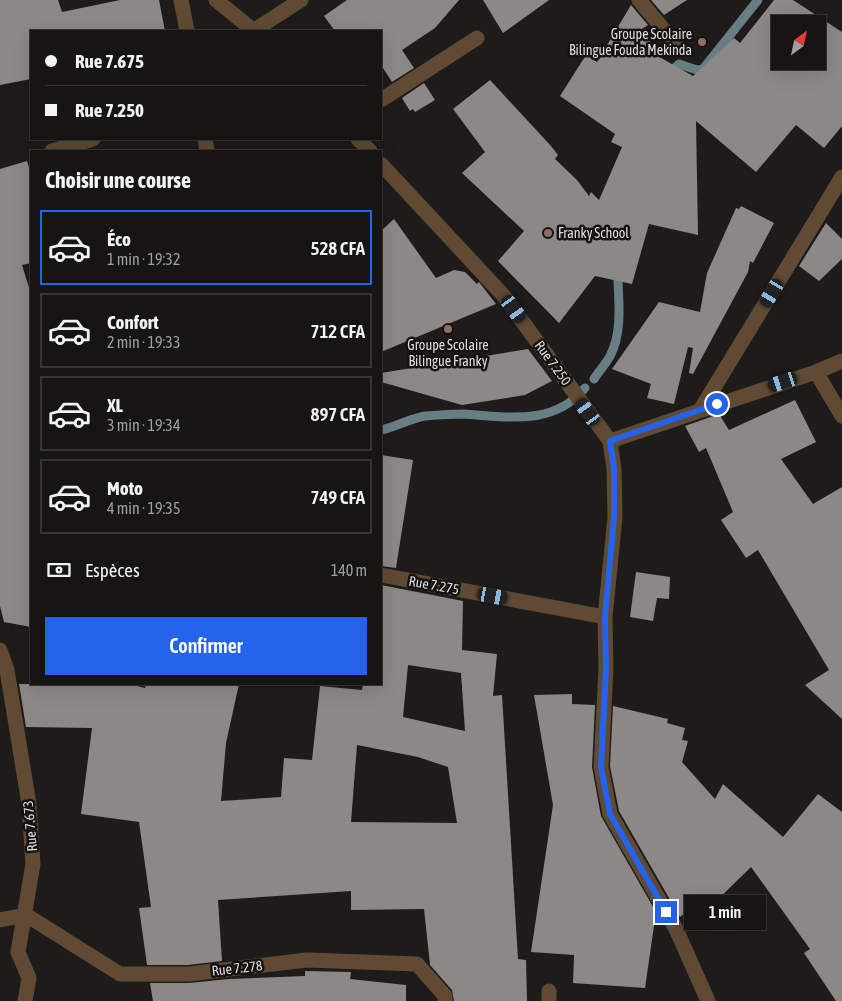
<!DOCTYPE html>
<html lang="fr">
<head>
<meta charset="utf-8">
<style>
  :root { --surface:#161514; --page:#1f1e1d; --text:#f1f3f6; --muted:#9e9fa0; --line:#353434; --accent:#2563eb }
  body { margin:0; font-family:"Asap Condensed",sans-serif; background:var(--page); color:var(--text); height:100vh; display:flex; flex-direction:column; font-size:19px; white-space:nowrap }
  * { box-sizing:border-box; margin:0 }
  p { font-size:16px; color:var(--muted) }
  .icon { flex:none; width:28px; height:28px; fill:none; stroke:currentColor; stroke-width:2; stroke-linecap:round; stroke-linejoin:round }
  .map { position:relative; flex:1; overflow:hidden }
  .sheet { position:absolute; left:30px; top:150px; width:352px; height:535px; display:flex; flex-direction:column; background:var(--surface); border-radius:0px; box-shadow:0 5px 20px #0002,0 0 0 1px var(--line) }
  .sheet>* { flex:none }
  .banner { position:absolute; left:30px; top:30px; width:352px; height:110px; border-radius:0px; box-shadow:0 5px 20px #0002,0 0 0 1px var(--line); display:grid; align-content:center; height:110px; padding:0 15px; background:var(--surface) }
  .needle { width:32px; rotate:33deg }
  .fabs { position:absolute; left:771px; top:15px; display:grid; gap:10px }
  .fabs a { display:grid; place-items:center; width:55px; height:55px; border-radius:0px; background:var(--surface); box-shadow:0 5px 20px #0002,0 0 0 1px var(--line); font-size:25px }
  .end { position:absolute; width:22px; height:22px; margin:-11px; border:6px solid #2563eb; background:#fff; box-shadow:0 0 0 2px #fff }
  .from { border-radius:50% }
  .bubble { position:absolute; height:35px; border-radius:0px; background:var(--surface); box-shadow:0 5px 20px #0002,0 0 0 1px var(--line); font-size:16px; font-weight:600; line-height:35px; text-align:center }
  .car { position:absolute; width:15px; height:30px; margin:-15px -8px; border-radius:6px; box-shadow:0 0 4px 1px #0007; background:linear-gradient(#222 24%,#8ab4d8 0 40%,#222 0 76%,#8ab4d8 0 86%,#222 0) }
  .banner b { display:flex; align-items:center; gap:18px; height:48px; font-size:19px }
  .banner b+b { border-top:1px solid var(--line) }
  .banner i { width:12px; height:12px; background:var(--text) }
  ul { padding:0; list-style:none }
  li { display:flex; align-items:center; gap:15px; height:75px; margin:0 10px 8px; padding:0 5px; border:2px solid var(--line); border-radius:0px }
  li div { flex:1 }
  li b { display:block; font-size:19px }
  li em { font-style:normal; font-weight:600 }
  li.on { border-color:var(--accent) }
  li>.icon { width:45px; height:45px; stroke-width:1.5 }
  h2 { padding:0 15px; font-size:22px; line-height:60px }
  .pay { display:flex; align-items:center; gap:12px; height:55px; padding:0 15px; font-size:19px }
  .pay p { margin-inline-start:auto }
  .button { display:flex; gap:10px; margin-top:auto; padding:10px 15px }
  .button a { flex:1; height:58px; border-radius:0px; background:var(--accent); color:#fff; font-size:20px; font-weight:600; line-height:58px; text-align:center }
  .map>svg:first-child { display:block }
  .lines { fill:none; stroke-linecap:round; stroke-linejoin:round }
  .stream { stroke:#677e85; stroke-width:9 }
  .building { fill:#8b8886; fill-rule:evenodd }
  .minor { stroke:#614a34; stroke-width:15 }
  .route { stroke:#2563eb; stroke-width:6 }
  .education-dot { fill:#8d6e63; stroke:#151312; stroke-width:2 }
  .labels { text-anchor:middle; stroke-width:5; stroke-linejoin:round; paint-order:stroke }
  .poi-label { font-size:14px; fill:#dfdedd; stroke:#151312; text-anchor:end }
  .street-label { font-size:14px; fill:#dfdedd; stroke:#151312 }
</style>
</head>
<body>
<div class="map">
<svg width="842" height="1001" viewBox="0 0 842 1001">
  <rect width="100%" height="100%" fill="#1e1c1b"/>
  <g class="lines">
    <path class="stream" d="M669,73L679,64L697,70L703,69L758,0
      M594,379C599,371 606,364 610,356C622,334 619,304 618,281
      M381,430C396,427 411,418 425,416C438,415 451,414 464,414C508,417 554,426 585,388"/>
  </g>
  <path class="building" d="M0,0H58L62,12L120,0H159L165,31H31V79L0,85Z
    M347,0H459L435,28L402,50L414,68L392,82L381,65V31H335L324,16Z
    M483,0H549L503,33Z
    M651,0H687L664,15Z
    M774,0H793L842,32V126L824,148L796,125L756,172L696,121L698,235L649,224L632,284L595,276L559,323L498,261L524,231L462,173L485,152L453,109L490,80L551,146L558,155L555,159L577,180L589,196L591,192L599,200L622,147L611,142L615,134L560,96L586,55L597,62L631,5L648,25L637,32L652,43L647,50L693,76L734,38L740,43ZM780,24H818V61H780Z
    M424,83L435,100L415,112L413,109L410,111L402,98Z
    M27,161L31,173V263L22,265L31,294V627L4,622L0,606V169Z
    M741,206L774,223L753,263L750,261L748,272L693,374L689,373L693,348L688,347L674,404L647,398L651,384L612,369L659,302L700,312L707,273L736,208L739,209Z
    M394,219L436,278L454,270L465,272L477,284L479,282L496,304L381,352V231Z
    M826,223L842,239V259L819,281L799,266Z
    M528,349L552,381L525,395L462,405L381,382V373Z
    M795,400L816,442L781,459L813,504L842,487V719L805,685L829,670L758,550L746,558L721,520L733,512L706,448L699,452L685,426L719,414L729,430Z
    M381,455L413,460L396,568L381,566Z
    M636,572L670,577L669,599L657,598L653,621L630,617Z
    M381,585L463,601L462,650L497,654L493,696L502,695L518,959L526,960L527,1001H454L452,990L430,965L424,909L351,910V891L218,900L222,961L188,965H147L139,908L151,907L139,822L81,814L92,728L26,727L19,684L133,685L145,688L146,684H239L226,743L221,801L281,797L284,758L312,760L320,686L362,690L363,684H381ZM408,665L461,673L465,731L403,717ZM357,745L418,757L448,767L457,823L351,822Z
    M572,694V704L595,705L592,767L601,816L656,912L645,988L573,983L574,955L531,952L553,805L534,695Z
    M613,706L668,719L667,723L685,728L682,740L688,741L682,762L715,799L723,784L783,837L818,794L842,812V1001H836L804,953L810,949L751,867L707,910L699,903L680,917L619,811L610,766Z
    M305,971L351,972L350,979L406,985V1001H153L150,983H189L229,979L305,976Z"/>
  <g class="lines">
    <path class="minor" d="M181,0L187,31
      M216,0L254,31
      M639,0L679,48
      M253,31L301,0
      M381,100L477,38
      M205,139L207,151
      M358,139L370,151
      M52,151L93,139
      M381,164L503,295L610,441L614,469L615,517L605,617L606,668L601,767L610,814L676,929L708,1001
      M816,372L842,416
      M701,409L842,177
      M610,441L816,372L842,361
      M381,575L605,617
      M0,650L7,670L29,804L33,864L18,952L29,978L25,1001
      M0,920L26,915L120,974H189L307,960L417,964L445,996V1001
      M549,1001V991"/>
  </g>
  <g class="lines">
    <path class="route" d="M666,912L610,814L601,767L606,668L605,617L614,517V469L610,441L717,404"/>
  </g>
  <g class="education-dot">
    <circle cx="702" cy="42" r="5"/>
    <circle cx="548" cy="233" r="5"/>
    <circle cx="448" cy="329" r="5"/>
  </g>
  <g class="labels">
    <g class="poi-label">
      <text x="692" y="39">Groupe Scolaire<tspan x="692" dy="16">Bilingue Fouda Mekinda</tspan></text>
      <text x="558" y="238" text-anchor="start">Franky School</text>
      <text x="448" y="350" text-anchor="middle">Groupe Scolaire<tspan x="448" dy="16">Bilingue Franky</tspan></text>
    </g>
    <g class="street-label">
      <text transform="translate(553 363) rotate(54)" y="5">Rue 7.250</text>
      <text transform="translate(434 585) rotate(10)" y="5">Rue 7.275</text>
      <text transform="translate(30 826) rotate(-95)" y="5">Rue 7.673</text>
      <text transform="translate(237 968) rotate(-6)" y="5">Rue 7.278</text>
    </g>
  </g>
</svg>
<div class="fabs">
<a><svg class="needle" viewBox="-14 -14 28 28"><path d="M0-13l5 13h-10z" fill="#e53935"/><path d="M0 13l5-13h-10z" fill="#9e9fa0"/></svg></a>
</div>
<i class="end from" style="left:717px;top:404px"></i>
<i class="end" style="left:666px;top:912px"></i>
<div class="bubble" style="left:684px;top:895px;width:82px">1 min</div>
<i class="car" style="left:772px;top:293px;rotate:211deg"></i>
<i class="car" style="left:514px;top:309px;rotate:144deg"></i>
<i class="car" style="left:783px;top:382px;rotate:252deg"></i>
<i class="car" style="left:588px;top:412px;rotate:324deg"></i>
<i class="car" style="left:493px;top:596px;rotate:100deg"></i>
<div class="banner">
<b><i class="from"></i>Rue 7.675</b>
<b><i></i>Rue 7.250</b>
</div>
<section class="sheet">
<h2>Choisir une course</h2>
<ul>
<li class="on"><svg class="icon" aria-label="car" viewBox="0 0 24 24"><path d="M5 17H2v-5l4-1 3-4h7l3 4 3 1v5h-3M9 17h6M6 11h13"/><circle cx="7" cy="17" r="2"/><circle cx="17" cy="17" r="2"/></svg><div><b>Éco</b><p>1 min · 19:32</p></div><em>528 CFA</em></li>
<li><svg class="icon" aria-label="car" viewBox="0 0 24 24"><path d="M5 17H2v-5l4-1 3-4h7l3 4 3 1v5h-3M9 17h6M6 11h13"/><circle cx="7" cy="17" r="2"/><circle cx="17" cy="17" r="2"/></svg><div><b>Confort</b><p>2 min · 19:33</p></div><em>712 CFA</em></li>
<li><svg class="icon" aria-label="car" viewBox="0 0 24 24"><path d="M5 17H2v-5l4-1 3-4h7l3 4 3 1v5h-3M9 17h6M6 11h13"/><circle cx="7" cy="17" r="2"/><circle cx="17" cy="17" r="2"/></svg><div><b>XL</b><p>3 min · 19:34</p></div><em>897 CFA</em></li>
<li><svg class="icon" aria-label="car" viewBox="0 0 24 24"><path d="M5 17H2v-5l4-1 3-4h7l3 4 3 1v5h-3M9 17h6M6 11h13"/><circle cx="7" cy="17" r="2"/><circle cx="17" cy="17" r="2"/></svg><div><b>Moto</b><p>4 min · 19:35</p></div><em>749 CFA</em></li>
</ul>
<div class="pay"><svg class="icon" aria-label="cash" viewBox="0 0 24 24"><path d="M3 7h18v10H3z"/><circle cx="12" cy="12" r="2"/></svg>Espèces<p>140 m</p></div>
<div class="button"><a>Confirmer</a></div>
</section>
</div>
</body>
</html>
